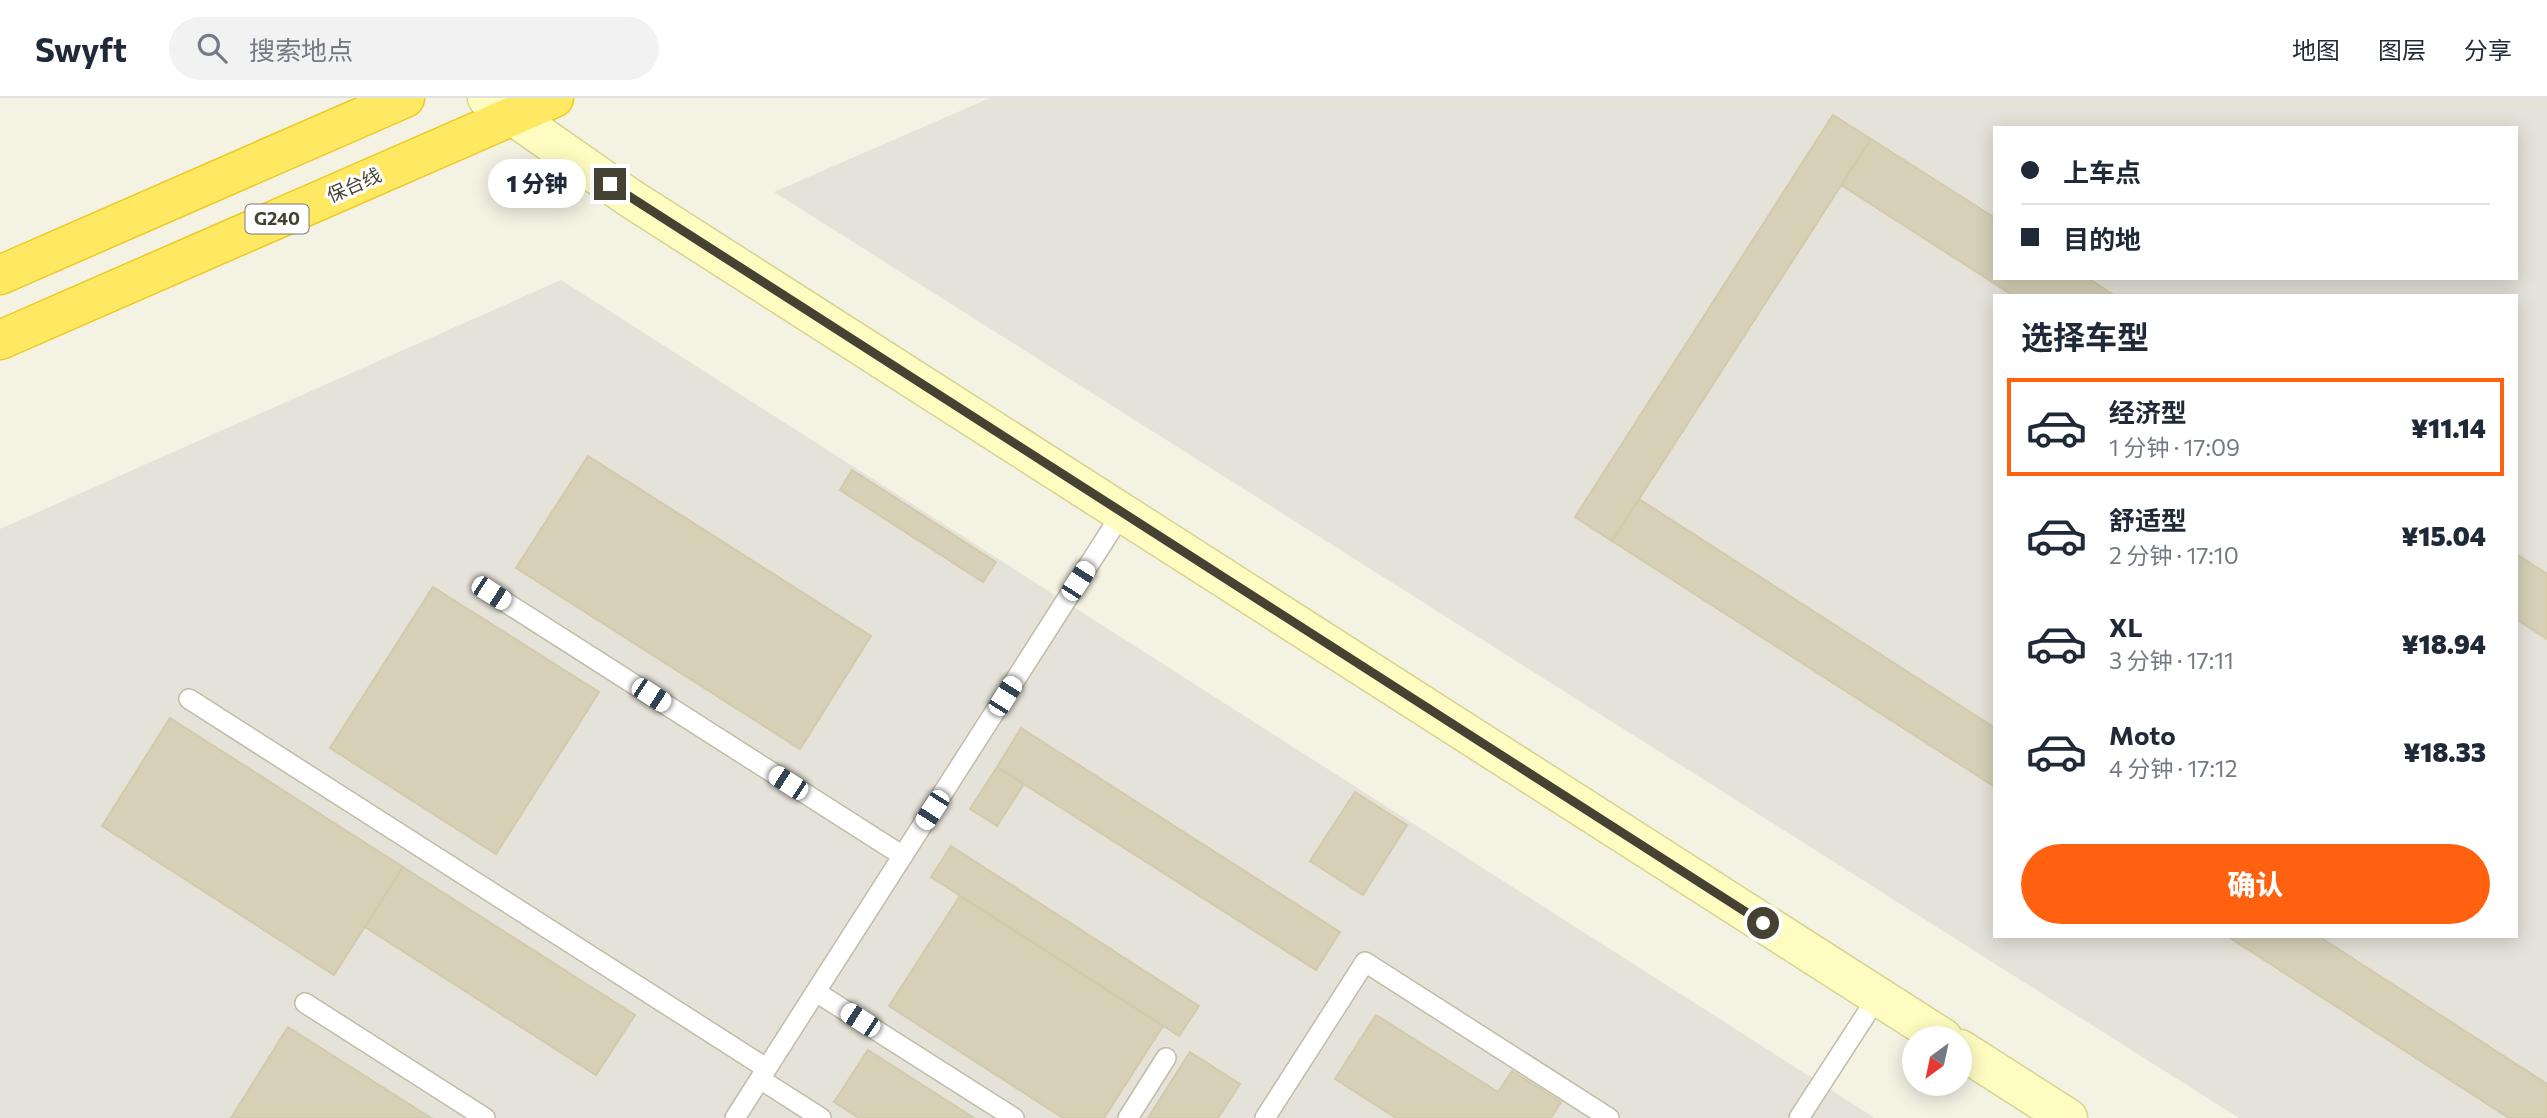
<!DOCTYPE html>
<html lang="zh">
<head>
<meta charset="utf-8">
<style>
  :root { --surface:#fff; --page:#f2f2f3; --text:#1f2937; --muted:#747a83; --line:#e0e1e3; --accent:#ff610f }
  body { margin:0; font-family:Commissioner,"Noto Sans SC",sans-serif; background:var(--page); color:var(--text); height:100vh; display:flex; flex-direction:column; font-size:26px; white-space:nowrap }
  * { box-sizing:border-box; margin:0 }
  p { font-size:23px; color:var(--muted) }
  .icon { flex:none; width:38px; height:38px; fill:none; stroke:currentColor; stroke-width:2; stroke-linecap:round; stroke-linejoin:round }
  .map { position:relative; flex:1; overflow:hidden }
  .details { position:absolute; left:1993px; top:196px; width:525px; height:644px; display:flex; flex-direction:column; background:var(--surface); border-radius:0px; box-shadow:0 4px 18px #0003 }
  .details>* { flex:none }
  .hud { position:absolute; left:1993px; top:28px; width:525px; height:154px; border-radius:0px; box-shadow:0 4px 18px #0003; display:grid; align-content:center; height:154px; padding:0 28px; background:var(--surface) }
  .needle { width:46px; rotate:213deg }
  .buttons { position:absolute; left:1902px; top:928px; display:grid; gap:14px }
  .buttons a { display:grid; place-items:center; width:70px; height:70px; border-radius:50%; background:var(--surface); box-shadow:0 4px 18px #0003; font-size:35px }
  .end { position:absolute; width:32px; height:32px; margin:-16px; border:9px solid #464233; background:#fff; box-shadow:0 0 0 4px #fff }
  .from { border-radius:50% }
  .bubble { position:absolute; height:49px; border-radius:24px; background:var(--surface); box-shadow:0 4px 18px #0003; font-size:23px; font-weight:800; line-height:49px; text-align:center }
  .car { position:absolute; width:21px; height:42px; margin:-21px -10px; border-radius:9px; box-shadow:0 0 5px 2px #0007; background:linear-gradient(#fff 24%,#345 0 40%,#fff 0 76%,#345 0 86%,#fff 0) }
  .hud b { display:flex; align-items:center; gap:24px; height:66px; font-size:26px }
  .hud b+b { border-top:2px solid var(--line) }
  .hud i { width:18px; height:18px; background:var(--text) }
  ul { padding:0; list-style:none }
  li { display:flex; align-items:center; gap:21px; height:98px; margin:0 14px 10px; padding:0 14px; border:4px solid transparent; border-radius:0px }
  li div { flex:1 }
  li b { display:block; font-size:26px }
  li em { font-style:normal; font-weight:800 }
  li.selected { border-color:var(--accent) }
  li>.icon { width:63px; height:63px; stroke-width:1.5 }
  h2 { padding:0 28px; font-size:32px; line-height:84px }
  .action { display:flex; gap:14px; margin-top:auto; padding:14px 28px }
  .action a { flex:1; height:80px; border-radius:42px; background:var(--accent); color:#fff; font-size:28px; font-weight:800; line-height:80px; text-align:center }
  header { display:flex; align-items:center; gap:42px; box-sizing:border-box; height:98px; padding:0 35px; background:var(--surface); border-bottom:2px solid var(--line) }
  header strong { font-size:33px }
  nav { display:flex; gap:38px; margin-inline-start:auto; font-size:24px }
  .search { width:490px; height:63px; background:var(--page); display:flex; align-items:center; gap:18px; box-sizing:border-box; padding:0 24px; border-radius:38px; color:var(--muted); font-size:26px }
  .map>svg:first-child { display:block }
  .industrial { fill:#e5e2d9; fill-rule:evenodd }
  .building { fill:#d6d0b7; stroke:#d2caaa; stroke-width:2 }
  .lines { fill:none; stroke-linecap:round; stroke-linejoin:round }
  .lane-casing { stroke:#c0bca5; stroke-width:22 }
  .secondary-casing { stroke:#d8d38e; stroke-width:41 }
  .highway-casing { stroke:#edca23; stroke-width:41 }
  .lane { stroke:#fff; stroke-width:19 }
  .secondary { stroke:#fffcc2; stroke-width:38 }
  .highway { stroke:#ffe963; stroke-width:38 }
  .route { stroke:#464233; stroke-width:9 }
  .labels { text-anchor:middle; stroke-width:6; stroke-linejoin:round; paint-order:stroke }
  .shield { fill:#fff; stroke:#7e7b70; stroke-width:2 }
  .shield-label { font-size:18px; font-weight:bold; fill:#464233 }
  .street-label { font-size:19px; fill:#464233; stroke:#fff }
</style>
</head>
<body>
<header>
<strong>Swyft</strong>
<div class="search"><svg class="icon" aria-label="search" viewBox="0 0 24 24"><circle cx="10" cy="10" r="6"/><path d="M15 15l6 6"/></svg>搜索地点</div>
<nav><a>地图</a><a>图层</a><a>分享</a></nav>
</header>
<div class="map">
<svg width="2547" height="1020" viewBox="0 0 2547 1020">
  <rect width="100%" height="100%" fill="#f4f2e3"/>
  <path class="industrial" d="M990,0H2547V1020H2239L774,94ZM1995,30H2516V180H1995ZM1995,198H2516V838H1995Z
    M561,182L1875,1020H0V431Z"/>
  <path class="building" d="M1833,17L1871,41L1612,443L1575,419Z
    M1871,41L1995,120V180H2088L2115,198H2014L1841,87Z
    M588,358L871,538L800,651L516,470Z
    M852,372L996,464L983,484L840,392Z
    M1639,401L1995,630V689L1612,443Z
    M2516,456L2547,476V541L2516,521Z
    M433,489L599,594L496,756L330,650Z
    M170,620L403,769L334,877L102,728Z
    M1021,630L1340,834L1316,872L997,669Z
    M997,669L1024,686L997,728L970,711Z
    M1355,694L1407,727L1363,797L1310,763Z
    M951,748L1199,908L1179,938L931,779Z
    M403,769L635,917L596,977L365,829Z
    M960,798L1163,928L1104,1020H1063L889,908Z
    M2227,838H2318L2547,986V1020H2509Z
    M1376,917L1498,994L1512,973L1561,1004L1551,1020H1396L1335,981Z
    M288,929L431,1020H231Z
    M868,952L974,1020H859L834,1004Z
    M1190,954L1240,986L1218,1020H1148Z"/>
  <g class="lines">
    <defs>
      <path id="lane" d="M491,495L903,758
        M189,601L766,970
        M816,894L1014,1020
        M305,905L485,1020
        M760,981L821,1020
        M735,1020L1122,415
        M1128,1020L1166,960
        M1265,1020L1365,864L1609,1020
        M1799,1020L1878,898"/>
      <path id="secondary" d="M487,0L630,100L1943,940
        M1960,951L2068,1020"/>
      <path id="highway" d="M0,177L405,0
        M0,242L554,0"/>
    </defs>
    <use href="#lane" class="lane-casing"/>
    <use href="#secondary" class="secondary-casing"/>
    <use href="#highway" class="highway-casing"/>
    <use href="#lane" class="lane"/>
    <use href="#secondary" class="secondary"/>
    <use href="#highway" class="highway"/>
  </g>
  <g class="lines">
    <path class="route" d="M610,86L1763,825"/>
  </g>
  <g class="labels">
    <rect class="shield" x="245.5" y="106.5" width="63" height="29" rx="5"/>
    <g class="shield-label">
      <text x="277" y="127">G240</text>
    </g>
    <g class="street-label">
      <text transform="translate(354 87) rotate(-24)" y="7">保台线</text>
    </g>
  </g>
</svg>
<div class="buttons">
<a><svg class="needle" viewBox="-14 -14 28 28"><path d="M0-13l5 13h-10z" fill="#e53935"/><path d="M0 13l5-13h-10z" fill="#747a83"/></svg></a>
</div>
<i class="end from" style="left:1763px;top:825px"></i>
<i class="end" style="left:610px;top:86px"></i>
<div class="bubble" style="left:488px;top:61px;width:98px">1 分钟</div>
<i class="car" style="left:1078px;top:483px;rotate:33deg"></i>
<i class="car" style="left:491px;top:495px;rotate:123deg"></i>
<i class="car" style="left:651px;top:597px;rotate:123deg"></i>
<i class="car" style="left:1005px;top:598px;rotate:32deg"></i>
<i class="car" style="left:788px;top:685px;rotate:303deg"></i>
<i class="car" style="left:932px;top:712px;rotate:213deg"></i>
<i class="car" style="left:860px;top:922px;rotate:303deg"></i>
<div class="hud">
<b><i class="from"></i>上车点</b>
<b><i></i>目的地</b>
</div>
<section class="details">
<h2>选择车型</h2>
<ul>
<li class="selected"><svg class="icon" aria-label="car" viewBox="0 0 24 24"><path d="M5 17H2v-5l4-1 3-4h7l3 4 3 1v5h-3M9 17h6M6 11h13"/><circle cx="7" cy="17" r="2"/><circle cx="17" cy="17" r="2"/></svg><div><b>经济型</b><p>1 分钟 · 17:09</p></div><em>¥11.14</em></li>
<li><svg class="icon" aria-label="car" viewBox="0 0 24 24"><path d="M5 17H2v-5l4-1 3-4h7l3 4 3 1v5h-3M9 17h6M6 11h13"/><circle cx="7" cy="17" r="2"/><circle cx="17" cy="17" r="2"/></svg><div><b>舒适型</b><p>2 分钟 · 17:10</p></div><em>¥15.04</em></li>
<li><svg class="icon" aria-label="car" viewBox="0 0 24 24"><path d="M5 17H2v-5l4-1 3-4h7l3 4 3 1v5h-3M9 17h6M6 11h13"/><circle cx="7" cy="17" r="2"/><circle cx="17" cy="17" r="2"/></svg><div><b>XL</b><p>3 分钟 · 17:11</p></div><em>¥18.94</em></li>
<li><svg class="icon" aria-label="car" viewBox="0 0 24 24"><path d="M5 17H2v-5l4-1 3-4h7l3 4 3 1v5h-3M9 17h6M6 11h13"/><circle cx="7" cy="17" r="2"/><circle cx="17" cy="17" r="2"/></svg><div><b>Moto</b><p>4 分钟 · 17:12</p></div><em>¥18.33</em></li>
</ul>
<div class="action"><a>确认</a></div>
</section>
</div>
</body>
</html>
